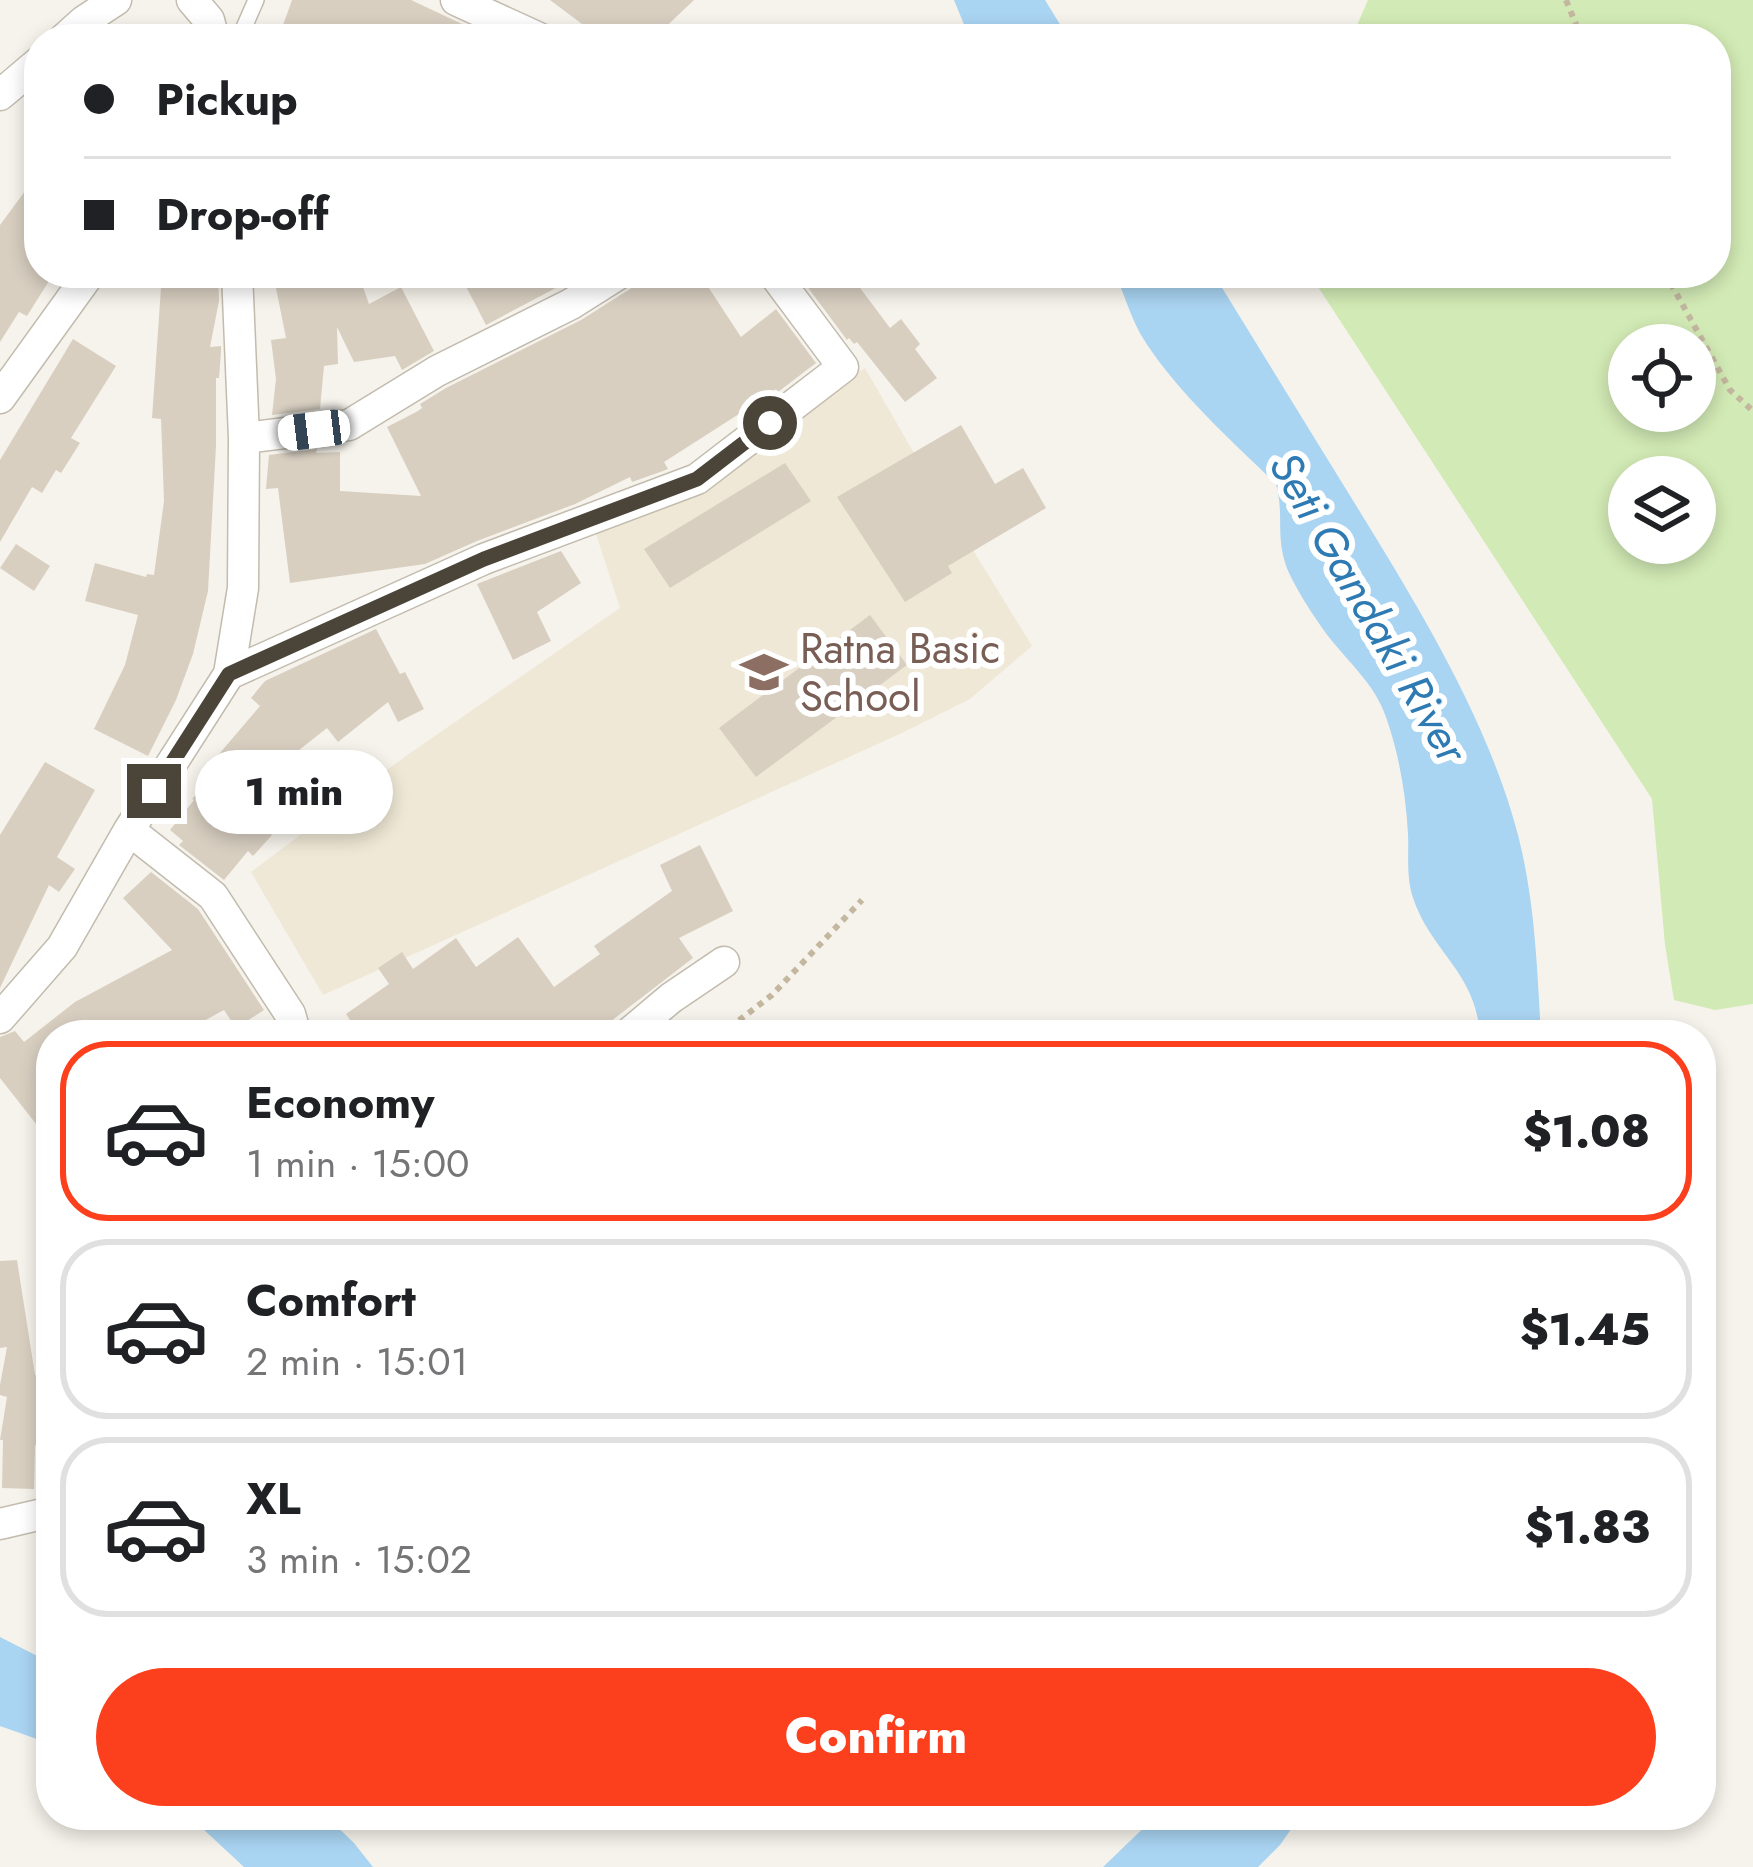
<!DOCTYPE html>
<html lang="en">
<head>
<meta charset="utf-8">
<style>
  :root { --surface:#fff; --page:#f2f2f2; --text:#202124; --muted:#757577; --line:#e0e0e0; --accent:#fc3f1d }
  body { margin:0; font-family:Jost,sans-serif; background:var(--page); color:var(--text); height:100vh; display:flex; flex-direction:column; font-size:45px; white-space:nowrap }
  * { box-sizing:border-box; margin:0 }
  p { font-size:39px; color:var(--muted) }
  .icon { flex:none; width:66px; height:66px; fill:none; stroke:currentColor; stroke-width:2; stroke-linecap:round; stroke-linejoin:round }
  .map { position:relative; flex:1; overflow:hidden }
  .details { position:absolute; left:36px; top:1020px; width:1680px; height:810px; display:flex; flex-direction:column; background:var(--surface); border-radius:48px; box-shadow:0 6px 18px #0003 }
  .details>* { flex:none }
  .top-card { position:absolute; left:24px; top:24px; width:1707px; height:264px; border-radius:48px; box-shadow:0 6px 18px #0003; display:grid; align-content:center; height:264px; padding:0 60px; background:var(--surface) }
  .fabs { position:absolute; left:1608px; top:324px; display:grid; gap:24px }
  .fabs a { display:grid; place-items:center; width:108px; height:108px; border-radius:50%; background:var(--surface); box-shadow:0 6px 18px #0003; font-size:60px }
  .end { position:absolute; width:54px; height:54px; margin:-27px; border:15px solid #4b4439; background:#fff; box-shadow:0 0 0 6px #fff }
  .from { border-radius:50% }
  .bubble { position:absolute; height:84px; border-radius:42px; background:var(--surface); box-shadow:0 6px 18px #0003; font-size:39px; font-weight:800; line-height:84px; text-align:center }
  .car { position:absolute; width:36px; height:72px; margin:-36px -18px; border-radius:15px; box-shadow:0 0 9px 3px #0007; background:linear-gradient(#fff 24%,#345 0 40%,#fff 0 76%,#345 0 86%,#fff 0) }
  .top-card b { display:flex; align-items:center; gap:42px; height:114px; font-size:45px }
  .top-card b+b { border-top:3px solid var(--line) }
  .top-card i { width:30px; height:30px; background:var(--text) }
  ul { padding:21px 0 0; list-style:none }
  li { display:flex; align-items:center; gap:36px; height:180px; margin:0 24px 18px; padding:0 36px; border:6px solid var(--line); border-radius:48px }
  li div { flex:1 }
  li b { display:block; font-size:45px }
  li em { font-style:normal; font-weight:800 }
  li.current { border-color:var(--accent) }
  li>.icon { width:108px; height:108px; stroke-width:1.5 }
  .cta { display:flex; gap:24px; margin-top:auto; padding:24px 60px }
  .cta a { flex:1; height:138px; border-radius:72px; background:var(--accent); color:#fff; font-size:48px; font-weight:800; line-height:138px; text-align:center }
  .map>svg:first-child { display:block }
  .education { fill:#efe8d6 }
  .green { fill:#d2eab5; fill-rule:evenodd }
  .water { fill:#a9d4f2 }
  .building { fill:#d8cfc1 }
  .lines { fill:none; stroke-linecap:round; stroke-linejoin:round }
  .service-casing { stroke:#c2bbae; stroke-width:18 }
  .minor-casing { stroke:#c2bbae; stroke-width:33 }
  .path { stroke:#c4b79f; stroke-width:6; stroke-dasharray:6 6; stroke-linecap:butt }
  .service { stroke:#fff; stroke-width:15 }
  .minor { stroke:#fff; stroke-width:30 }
  .route { stroke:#4b4439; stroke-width:15 }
  .labels { text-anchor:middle; stroke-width:12; stroke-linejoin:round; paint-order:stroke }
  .education-label { font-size:42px; fill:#785e54; stroke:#fff; text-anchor:start }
  .water-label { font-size:45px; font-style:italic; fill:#2e7ab2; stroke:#fff }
</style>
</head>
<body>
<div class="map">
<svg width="1753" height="1867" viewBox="0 0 1753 1867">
  <rect width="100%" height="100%" fill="#f6f3ec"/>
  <path class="education" d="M865,368L922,467L1032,646L970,699L902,733L323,995L251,872L403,758L620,608L596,534Z"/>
  <path class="green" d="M1368,0H1753V1004L1715,1010L1674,1000L1665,945L1652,799L1309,273H1716V39H1351ZM1629,345H1695V411H1629ZM1629,477H1695V543H1629Z"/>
  <path class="water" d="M954,0H1045L1069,39H970Z
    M1114,273H1213C1261,351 1309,429 1357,507C1419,608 1488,720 1518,835C1535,901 1537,967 1541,1035H1480C1476,972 1431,952 1413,898C1406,877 1409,855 1408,834C1406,795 1399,754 1386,717C1374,683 1349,663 1328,636C1314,617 1299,594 1289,573C1274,538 1285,517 1276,484C1231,440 1181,396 1146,343C1131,321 1126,296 1114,273Z
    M0,1637L51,1663V1744L0,1726Z
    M188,1815H325L354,1843L373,1867H244Z
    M1157,1815H1301L1280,1845L1258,1867H1103Z"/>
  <path class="building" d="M292,0H411L494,39H278Z
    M550,0H694L653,39H602Z
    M39,172V275L49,281L27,316L19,312L0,342V225Z
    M162,273H218L219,301L210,347L221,346V352L219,378H216V446L208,591L193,654L176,700L148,756L94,729L125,665L138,615L85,601L95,563L146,577L147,574L154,575L164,501L161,419L152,418Z
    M273,273H358L369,304L401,287L434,351L402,370L395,356L354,362L337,327L338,364L324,366L320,409L272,415L276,379L271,340L286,338Z
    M459,273H584L486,325Z
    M639,273H699L741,337L776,309L816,363L778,392L776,389L744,419L739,414L664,462L668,469L663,471L632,482L630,477L575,504L477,541L425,564L290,583L278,488L266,489L269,455L317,449L316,453L340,452V491L421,496L387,427L418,411L422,408L420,404L446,388L581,320L630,289L637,283Z
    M822,273H849L890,328L901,319L920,344L915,349L937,378L905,402L857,342L854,344L849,338L847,340L806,285Z
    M73,339L116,366L71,438L80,443L61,473L56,470L42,493L32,487L0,542V460Z
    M961,425L995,484L1023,468L1046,508L948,566L952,573L905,602L837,497Z
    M785,463L811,501L670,588L644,549Z
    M16,544L50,566L34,591L0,568Z
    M561,551L581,583L537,612L551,641L513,660L477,584Z
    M870,615L907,665L756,777L719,728Z
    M376,629L400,674L405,672L424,709L398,722L388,702L338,742L327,728L270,773L277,780L249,813L272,835L253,856L248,851L224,880L179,845L183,841L170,830L194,800L192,799L216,774L208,767L260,706L251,698L265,681Z
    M45,762L95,790L57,857L75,869L59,892L49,885L0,988V835Z
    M700,845L733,911L679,938L693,958L593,1035H360L346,1014L389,984L378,968L402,952L413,969L456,938L476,967L518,937L554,987L600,954L594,946L672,891L660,865Z
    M151,872L198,909L264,1010L236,1028L224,1010L178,1035H51V1143L0,1078V1037L15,1031L24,1042L75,1002L172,950L123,898Z
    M17,1260L35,1375L51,1378L43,1447L35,1445L34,1489L2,1488L3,1440H0L7,1397L0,1395V1385L7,1347L0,1348V1261Z"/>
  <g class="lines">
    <defs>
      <path id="service" d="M239,39L256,0"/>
      <path id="minor" d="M192,0L209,20L214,39
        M456,0L541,39
        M64,39L84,21L116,0
        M0,95L39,62
        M0,398L90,273
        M244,438L349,425L437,371L571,304L620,273
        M229,674L484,559L697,479L843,367L773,273
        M129,830L213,896L290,1014L296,1035
        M0,1018L62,947L129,830L229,674L243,588L244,438L237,273
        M627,1035L671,998L724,962
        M0,1524L51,1512"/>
    </defs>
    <use href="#service" class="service-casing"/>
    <use href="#minor" class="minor-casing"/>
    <path class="path" d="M1566,0L1582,39
      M1665,273L1730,390L1753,411
      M720,1035L772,995L862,900"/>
    <use href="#service" class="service"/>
    <use href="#minor" class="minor"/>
  </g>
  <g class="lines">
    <path class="route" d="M154,791L229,674L484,559L697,479L770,423"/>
  </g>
  <defs>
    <symbol id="school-bare" viewBox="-9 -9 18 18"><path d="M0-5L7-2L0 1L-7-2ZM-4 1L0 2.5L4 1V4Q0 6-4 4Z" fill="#8d6e63" stroke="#fff" stroke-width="2.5" paint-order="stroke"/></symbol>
  </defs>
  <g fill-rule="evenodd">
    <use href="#school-bare" x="731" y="639" width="66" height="66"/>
  </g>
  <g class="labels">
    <g class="education-label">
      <text x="800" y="663">Ratna Basic<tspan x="800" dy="48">School</tspan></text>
    </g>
    <g class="water-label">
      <text transform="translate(1369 607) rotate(60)" y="16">Seti Gandaki River</text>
    </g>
  </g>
</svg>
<div class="fabs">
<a><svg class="icon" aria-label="locate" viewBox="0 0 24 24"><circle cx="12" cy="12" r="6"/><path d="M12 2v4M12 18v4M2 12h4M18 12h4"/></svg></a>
<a><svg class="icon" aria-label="layers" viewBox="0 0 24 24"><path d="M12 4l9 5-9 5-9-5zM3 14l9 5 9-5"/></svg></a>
</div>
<i class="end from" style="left:770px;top:423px"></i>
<i class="end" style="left:154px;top:791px"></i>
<div class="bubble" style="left:195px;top:750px;width:198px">1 min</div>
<i class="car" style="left:314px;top:430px;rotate:263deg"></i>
<div class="top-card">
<b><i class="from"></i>Pickup</b>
<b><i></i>Drop-off</b>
</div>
<section class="details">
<ul>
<li class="current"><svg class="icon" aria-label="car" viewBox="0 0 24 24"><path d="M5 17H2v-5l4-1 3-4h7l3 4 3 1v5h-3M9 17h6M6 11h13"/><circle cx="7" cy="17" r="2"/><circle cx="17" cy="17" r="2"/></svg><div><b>Economy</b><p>1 min · 15:00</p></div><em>$1.08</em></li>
<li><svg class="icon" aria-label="car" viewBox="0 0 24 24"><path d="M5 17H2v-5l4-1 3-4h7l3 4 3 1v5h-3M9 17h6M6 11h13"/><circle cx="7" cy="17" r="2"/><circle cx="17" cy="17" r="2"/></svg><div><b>Comfort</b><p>2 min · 15:01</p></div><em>$1.45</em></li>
<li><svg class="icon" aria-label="car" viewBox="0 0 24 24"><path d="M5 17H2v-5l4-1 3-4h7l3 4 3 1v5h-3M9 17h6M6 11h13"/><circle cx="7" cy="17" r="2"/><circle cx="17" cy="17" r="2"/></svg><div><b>XL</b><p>3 min · 15:02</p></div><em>$1.83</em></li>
</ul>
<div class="cta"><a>Confirm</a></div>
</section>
</div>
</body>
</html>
